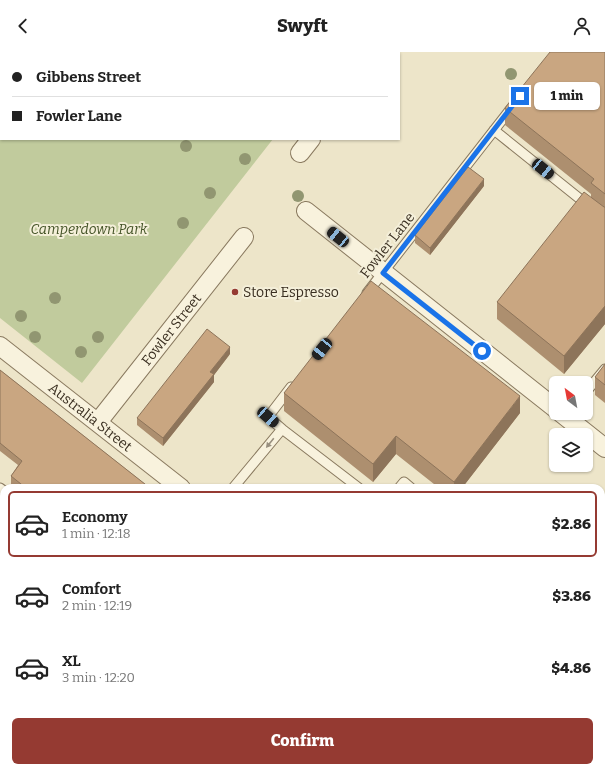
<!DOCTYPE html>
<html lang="en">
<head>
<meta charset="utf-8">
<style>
  :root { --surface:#fff; --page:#f2f2f2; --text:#222; --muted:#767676; --line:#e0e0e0; --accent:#953a32 }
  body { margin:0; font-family:Bitter,serif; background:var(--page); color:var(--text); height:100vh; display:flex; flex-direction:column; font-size:15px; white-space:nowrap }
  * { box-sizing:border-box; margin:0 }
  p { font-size:13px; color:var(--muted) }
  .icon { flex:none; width:22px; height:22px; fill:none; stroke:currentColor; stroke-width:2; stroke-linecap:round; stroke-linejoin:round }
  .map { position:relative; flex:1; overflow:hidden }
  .panel { position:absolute; left:0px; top:432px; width:605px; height:288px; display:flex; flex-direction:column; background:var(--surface); border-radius:12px 12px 0 0; box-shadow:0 1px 3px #0004 }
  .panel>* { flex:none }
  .top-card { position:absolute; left:0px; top:0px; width:400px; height:88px; box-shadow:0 1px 3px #0004; display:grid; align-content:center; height:88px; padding:0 12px; background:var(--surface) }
  .needle { width:26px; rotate:328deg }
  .fabs { position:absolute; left:549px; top:324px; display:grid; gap:8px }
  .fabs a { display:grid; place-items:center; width:44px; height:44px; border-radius:6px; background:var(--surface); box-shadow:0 1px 3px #0004; font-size:20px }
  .end { position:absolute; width:18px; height:18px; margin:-9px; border:5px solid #1a73e8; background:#fff; box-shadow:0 0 0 2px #fff }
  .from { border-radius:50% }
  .bubble { position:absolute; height:28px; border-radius:6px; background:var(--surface); box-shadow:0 1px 3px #0004; font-size:13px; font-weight:800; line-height:28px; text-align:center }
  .car { position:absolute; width:12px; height:24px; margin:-12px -6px; border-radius:5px; box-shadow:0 0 3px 1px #0007; background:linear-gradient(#222 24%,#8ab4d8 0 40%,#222 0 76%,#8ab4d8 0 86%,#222 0) }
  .top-card b { display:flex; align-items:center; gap:14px; height:38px; font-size:15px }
  .top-card b+b { border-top:1px solid var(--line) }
  .top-card i { width:10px; height:10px; background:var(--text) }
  ul { padding:7px 0 0; list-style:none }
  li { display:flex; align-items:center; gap:12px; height:66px; margin:0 8px 6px; padding:0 4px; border:2px solid transparent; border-radius:6px }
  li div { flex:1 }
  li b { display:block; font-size:15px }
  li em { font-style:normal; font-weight:800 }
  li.on { border-color:var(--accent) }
  li>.icon { width:36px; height:36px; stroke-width:1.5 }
  .primary-button { display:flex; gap:8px; margin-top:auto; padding:8px 12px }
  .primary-button a { flex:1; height:46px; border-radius:6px; background:var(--accent); color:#fff; font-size:16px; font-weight:800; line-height:46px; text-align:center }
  header { display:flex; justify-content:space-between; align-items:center; height:52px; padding:0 12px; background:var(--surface); font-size:18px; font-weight:800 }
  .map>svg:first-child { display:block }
  .green { fill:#c1cb9d }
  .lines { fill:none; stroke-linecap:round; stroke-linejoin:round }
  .lane-casing { stroke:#89795f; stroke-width:11 }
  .street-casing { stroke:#89795f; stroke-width:20 }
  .secondary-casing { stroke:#6b5a42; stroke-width:24 }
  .lane { stroke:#f8f2dd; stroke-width:9 }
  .street { stroke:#f8f2dd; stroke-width:18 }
  .secondary { stroke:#f8f2dd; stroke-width:22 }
  .tree { fill:#919671 }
  .wall { fill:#ad8f6f }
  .shaded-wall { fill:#8d745a }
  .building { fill:#c9a681; stroke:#8d745a }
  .oneway { fill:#99907f }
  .route { stroke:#1a73e8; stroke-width:5 }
  .poi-dot { fill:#953a32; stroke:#f4efd9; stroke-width:1.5 }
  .labels { text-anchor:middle; stroke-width:4; stroke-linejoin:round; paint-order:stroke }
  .park-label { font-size:14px; font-style:italic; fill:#465529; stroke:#f4efd9 }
  .street-label { font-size:14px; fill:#3a2f21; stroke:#f4efd9 }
  .poi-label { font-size:14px; fill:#3a2f21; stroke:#f4efd9; text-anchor:start }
</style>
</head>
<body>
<header><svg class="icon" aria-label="back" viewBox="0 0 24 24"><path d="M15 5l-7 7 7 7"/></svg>Swyft<svg class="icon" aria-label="person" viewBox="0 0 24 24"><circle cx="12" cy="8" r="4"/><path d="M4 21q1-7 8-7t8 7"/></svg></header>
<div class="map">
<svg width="605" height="720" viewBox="0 0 605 720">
  <rect width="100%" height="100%" fill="#ede5c9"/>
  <path class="green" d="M0,0H341L340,1H1V87H273L82,331L0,266Z"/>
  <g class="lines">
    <defs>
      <path id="lane" d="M494,78L605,167
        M367,241L513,54
        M586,340L605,317
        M282,377L359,436
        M0,436L4,439
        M233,436L282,377L268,365L291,335
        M399,436L404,430L411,436
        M601,627L605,630
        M359,716L365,720
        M338,720L341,716"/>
      <g id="street">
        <path d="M381,1L382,0"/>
        <path d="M300,101L311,87"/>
        <path d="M306,159L556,357"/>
        <path id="s1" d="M0,294L181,436"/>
        <path d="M561,361L605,396"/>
        <path id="s2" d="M98,370L244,185"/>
        <path d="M0,565L4,568"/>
        <path d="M194,716L199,720"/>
        <path d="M538,716L543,720"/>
      </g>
      <path id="secondary" d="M601,533L605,528
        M433,720L436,716
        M456,720L457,716"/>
    </defs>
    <use href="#lane" class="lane-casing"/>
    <use href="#street" class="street-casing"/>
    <use href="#secondary" class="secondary-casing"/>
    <use href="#lane" class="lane"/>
    <use href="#street" class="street"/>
    <use href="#secondary" class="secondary"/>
  </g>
  <g class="tree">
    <circle cx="511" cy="22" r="6"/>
    <circle cx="186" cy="94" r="6"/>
    <circle cx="245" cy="107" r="6"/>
    <circle cx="210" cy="141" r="6"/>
    <circle cx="298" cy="144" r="6"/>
    <circle cx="183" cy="171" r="6"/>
    <circle cx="55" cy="246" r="6"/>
    <circle cx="21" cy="264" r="6"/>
    <circle cx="35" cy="285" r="6"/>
    <circle cx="98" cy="285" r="6"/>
    <circle cx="81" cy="300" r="6"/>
  </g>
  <path class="wall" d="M605,0V272L564,322L497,267V250L591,146V142L505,73V56Z
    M484,134L430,203L415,191V183Z
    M230,302L214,323V330L163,394L137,373V366Z
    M605,312V351L595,343V325Z
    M0,318L150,436H16L11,432V424L18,413L0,399Z
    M284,341L520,361L462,436H439L396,402L373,430L284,359Z
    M4,462V548L1,546V539L0,538V463Z"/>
  <path class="shaded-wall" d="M484,127V134L430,203V196Z
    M605,254V272L564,322V304Z
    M230,295V302L214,323V330L163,394V386L210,320Z
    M520,344V361L462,436H454V430Z
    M396,384V402L373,430V412Z
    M167,716H169V719L168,720H163Z"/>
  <path class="building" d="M550,0H605V142L591,131L594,127L505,56Z
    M468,115L484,127L430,196L415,183Z
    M584,140L604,155H605V254L564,304L497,250Z
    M371,229L520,344L454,430L396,384L373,412L284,341Z
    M207,277L230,295L210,320L214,322L163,386L137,366Z
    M605,312V333L595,325Z
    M0,318L150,436H26L11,424L22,409L0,391Z
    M2,460L4,462V533L0,530V463Z
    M4,535V540L1,538Z
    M50,716H167L163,720H47Z"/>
  <defs><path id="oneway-solid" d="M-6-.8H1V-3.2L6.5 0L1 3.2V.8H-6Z"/></defs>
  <use class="oneway" href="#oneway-solid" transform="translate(270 391) rotate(129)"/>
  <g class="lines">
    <path class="route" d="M482,299L383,221L520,44"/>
  </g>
  <circle class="poi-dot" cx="235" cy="240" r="4"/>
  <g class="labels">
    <g class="park-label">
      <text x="89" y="182">Camperdown Park</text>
    </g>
    <g class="street-label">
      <text transform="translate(387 193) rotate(-52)" y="5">Fowler Lane</text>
      <text dy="5" stroke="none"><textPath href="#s2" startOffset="118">Fowler Street</textPath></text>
      <text dy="5" stroke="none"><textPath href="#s1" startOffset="115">Australia Street</textPath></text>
    </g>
    <g class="poi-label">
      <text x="243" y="245">Store Espresso</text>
    </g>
  </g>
</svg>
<div class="fabs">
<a><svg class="needle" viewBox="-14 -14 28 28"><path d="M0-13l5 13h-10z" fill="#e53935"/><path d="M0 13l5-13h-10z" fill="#767676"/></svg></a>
<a><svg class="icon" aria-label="layers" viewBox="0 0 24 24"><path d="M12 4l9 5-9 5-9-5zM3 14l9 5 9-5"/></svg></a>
</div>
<i class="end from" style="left:482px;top:299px"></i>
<i class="end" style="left:520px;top:44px"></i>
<div class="bubble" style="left:534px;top:30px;width:66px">1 min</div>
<i class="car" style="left:543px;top:117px;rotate:129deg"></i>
<i class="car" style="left:338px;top:185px;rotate:309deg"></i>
<i class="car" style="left:322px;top:297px;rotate:219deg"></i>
<i class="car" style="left:268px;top:365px;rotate:131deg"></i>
<div class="top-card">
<b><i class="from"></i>Gibbens Street</b>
<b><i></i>Fowler Lane</b>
</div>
<section class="panel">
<ul>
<li class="on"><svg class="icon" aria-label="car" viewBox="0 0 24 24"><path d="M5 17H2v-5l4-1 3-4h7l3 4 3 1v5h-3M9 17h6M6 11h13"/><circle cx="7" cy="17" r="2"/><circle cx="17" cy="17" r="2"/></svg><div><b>Economy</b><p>1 min · 12:18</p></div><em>$2.86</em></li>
<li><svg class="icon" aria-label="car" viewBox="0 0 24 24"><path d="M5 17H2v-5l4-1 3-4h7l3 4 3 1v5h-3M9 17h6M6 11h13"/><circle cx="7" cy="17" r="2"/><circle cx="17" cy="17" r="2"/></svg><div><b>Comfort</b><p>2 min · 12:19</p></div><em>$3.86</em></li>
<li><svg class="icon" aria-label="car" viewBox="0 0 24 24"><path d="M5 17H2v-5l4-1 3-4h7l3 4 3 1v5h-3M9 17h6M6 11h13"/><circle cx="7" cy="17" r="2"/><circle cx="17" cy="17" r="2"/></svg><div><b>XL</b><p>3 min · 12:20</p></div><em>$4.86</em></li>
</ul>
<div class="primary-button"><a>Confirm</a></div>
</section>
</div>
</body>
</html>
